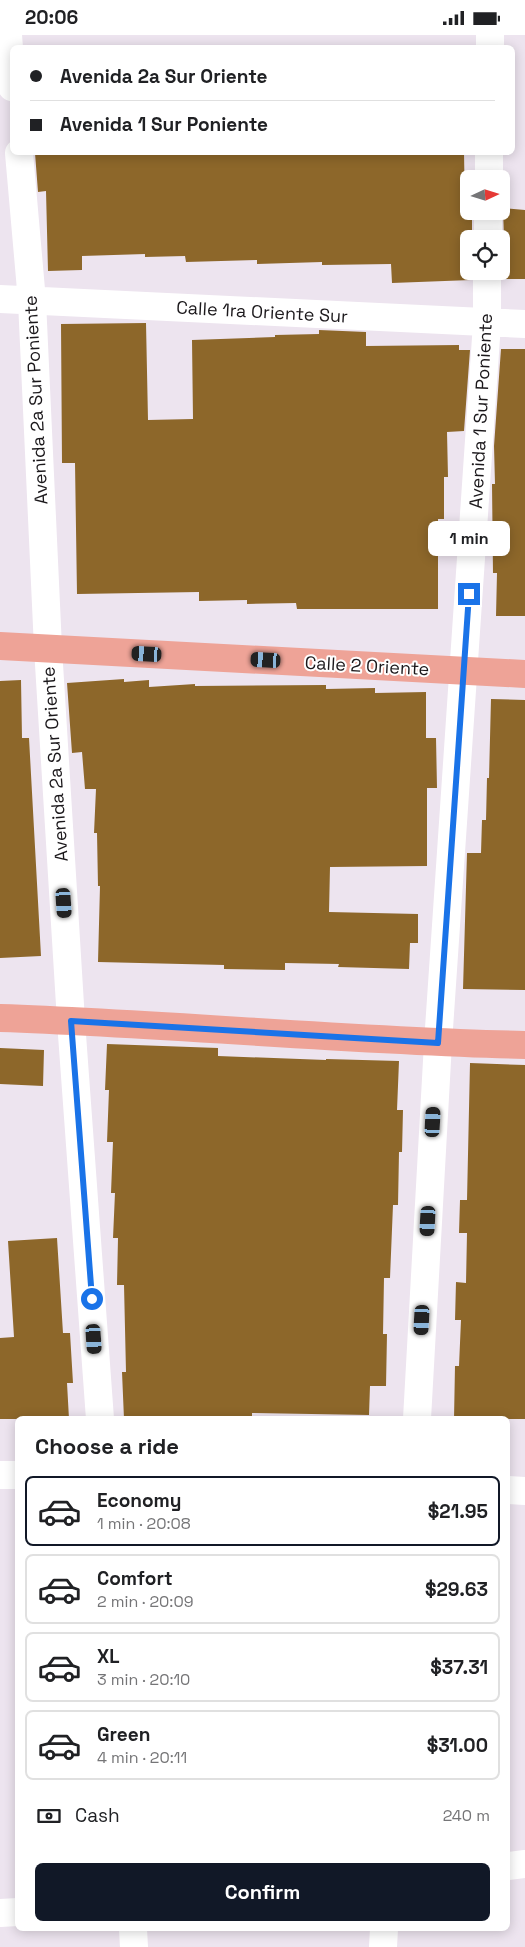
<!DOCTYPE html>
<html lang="en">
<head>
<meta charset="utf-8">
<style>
  :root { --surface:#fff; --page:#f2f2f2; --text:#202124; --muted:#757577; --line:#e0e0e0; --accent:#111827 }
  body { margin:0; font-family:"Space Grotesk",sans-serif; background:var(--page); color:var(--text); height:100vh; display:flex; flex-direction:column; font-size:19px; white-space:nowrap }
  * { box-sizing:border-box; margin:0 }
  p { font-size:16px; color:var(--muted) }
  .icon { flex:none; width:28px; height:28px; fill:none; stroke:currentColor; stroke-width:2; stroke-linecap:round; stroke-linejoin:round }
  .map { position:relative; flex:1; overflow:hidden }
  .side { position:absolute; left:15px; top:1381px; width:495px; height:515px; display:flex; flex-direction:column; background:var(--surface); border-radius:8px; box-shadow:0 2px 12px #0003 }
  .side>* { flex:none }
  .banner { position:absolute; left:10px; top:10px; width:505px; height:110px; border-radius:8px; box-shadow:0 2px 12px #0003; display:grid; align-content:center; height:110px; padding:0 20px; background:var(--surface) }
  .needle { width:32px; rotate:86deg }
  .controls { position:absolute; left:460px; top:135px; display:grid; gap:10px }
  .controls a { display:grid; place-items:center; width:50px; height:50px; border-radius:8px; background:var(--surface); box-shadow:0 2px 12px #0003; font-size:25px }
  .end { position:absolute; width:22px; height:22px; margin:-11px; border:6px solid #1a73e8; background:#fff; box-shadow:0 0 0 2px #fff }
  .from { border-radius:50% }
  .bubble { position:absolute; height:35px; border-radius:8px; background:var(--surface); box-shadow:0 2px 12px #0003; font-size:16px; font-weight:800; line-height:35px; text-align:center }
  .car { position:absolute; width:15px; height:30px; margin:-15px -8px; border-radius:6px; box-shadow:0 0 4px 1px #0007; background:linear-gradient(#222 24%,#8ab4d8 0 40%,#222 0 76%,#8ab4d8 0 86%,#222 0) }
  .banner b { display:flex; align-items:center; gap:18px; height:48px; font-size:19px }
  .banner b+b { border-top:1px solid var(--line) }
  .banner i { width:12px; height:12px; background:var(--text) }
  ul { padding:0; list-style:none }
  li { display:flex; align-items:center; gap:15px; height:70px; margin:0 10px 8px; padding:0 10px; border:2px solid var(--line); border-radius:8px }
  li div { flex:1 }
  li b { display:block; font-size:19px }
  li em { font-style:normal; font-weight:800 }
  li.current { border-color:var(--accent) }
  li>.icon { width:45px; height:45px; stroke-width:1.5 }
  h2 { padding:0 20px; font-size:22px; line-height:60px }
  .pay { display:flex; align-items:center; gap:12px; height:55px; padding:0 20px; font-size:19px }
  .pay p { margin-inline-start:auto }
  .cta { display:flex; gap:10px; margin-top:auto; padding:10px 20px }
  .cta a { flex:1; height:58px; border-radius:8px; background:var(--accent); color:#fff; font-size:20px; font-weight:800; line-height:58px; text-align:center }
  .status { display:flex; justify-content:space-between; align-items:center; height:35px; padding:0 25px; background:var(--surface); direction:ltr }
  .status svg { height:14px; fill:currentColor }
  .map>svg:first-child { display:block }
  .building { fill:#8d672a }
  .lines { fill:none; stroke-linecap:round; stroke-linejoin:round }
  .minor { stroke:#fff; stroke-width:28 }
  .major { stroke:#eea397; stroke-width:28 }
  .route { stroke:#1a73e8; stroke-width:6 }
  .labels { text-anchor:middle; stroke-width:4; stroke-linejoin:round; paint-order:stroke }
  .street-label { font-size:18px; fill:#1b181b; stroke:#fff }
</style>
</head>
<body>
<div class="status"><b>20:06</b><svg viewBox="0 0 49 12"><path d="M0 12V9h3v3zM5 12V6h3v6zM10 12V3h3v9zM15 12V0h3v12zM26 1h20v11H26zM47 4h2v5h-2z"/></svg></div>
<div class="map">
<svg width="525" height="1912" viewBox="0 0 525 1912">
  <rect width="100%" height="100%" fill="#ede4ef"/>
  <path class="building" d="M35,118H464L465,172H469V176H472V204H469V236H471V245L392,248L391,229L322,230V227L257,229V225L186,227L185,221L145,222V219L82,221V235L48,236L46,156L38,157Z
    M503,173L525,175V244H503L501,212L504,204Z
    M146,288L148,385L193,384L192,305L275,302V300L319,299V295L366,297V311L459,310V315H470L464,396L447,397L448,442H444V484H438V574H297L296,568L247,569V565L199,566V557L77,559L75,428H62L61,289Z
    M501,314H525V581H496L497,538H493L492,449H495L494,411Z
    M124,644V647L149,645V652L195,649V651L326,650V654L375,653V658L426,657V703H436L437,753H427V831L330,832L329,877L418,879V908H410L409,934L338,932L339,929L285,928V935L224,934V930L98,927L100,851H98L97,798H94L96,754H85L82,717L72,718L67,648Z
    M21,645L22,703H29L41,921L0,923V646Z
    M491,664L525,665V955L463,954L467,818H481L482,785H486L487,743H489Z
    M107,1009L218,1013V1021L326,1025V1024L399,1026L397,1075H403L402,1117H399L398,1170H393L390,1243H384L383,1299H387L386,1351H370L369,1380L252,1378V1384H124L122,1337H126L124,1250H117L118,1203H113L115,1158H111L113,1107H107L109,1055H105Z
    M0,1013L44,1015L43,1051L0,1049Z
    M470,1028L525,1030V1384H454L455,1331H459L461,1285H455L456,1247L466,1248L467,1198H459L460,1165H467Z
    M57,1203L63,1298H70L73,1348H67L69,1384H0V1303L14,1302L8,1206Z"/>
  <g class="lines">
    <path class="minor" d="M8,0L12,52
      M490,12V0
      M19,118L32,266L48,613L71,986L100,1384
      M489,144V118
      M488,204V176
      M0,264L525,289
      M417,1384L438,1008L487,288V236
      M0,1440H18
      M508,1455L525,1456
      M508,1831L525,1829
      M0,1878L18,1877
      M133,1894L134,1912
      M383,1912L384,1894"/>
    <path class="major" d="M0,611L525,639
      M0,983C175,989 350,1006 525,1010"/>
  </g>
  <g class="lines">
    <path class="route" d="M92,1264L71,986L438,1008L469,559"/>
  </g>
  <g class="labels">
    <g class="street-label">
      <text transform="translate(262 277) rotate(3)" y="6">Calle 1ra Oriente Sur</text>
      <text transform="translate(36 365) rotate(-93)" y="6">Avenida 2a Sur Poniente</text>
      <text transform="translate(481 376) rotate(-87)" y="6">Avenida 1 Sur Poniente</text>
      <text transform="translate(367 631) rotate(3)" y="6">Calle 2 Oriente</text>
      <text transform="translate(55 729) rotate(-94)" y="6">Avenida 2a Sur Oriente</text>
    </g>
  </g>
</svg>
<div class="controls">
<a><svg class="needle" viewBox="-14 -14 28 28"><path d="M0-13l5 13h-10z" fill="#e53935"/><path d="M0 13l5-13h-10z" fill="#757577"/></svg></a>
<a><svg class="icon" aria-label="locate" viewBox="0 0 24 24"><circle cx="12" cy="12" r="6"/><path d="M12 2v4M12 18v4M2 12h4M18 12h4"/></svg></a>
</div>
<i class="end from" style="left:92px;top:1264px"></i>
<i class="end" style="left:469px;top:559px"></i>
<div class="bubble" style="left:428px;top:486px;width:82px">1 min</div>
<i class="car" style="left:147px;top:619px;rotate:273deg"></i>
<i class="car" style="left:266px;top:625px;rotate:273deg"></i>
<i class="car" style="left:64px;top:868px;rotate:176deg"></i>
<i class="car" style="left:433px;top:1087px;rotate:3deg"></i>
<i class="car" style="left:428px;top:1186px;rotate:183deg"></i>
<i class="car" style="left:422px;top:1285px;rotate:183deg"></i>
<i class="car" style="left:94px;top:1304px;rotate:176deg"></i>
<div class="banner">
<b><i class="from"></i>Avenida 2a Sur Oriente</b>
<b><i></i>Avenida 1 Sur Poniente</b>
</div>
<section class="side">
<h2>Choose a ride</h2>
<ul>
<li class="current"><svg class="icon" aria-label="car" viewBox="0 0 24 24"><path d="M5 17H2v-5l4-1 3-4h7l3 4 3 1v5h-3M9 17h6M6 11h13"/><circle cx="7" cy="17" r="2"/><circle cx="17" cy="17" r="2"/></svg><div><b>Economy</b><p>1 min · 20:08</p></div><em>$21.95</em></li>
<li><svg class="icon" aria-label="car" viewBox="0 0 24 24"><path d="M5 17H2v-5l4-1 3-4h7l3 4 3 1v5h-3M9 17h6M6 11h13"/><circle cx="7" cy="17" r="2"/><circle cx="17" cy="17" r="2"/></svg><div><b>Comfort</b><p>2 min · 20:09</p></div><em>$29.63</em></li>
<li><svg class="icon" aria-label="car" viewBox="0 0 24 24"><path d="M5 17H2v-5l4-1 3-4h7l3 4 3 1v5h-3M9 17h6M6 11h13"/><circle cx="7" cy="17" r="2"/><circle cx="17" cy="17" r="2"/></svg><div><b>XL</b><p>3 min · 20:10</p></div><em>$37.31</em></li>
<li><svg class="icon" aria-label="car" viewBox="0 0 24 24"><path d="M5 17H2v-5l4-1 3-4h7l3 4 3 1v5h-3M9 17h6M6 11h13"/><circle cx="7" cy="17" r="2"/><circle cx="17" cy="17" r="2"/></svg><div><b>Green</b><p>4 min · 20:11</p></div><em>$31.00</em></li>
</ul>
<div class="pay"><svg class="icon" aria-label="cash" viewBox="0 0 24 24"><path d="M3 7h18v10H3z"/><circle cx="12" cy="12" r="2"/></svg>Cash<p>240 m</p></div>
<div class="cta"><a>Confirm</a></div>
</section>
</div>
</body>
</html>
